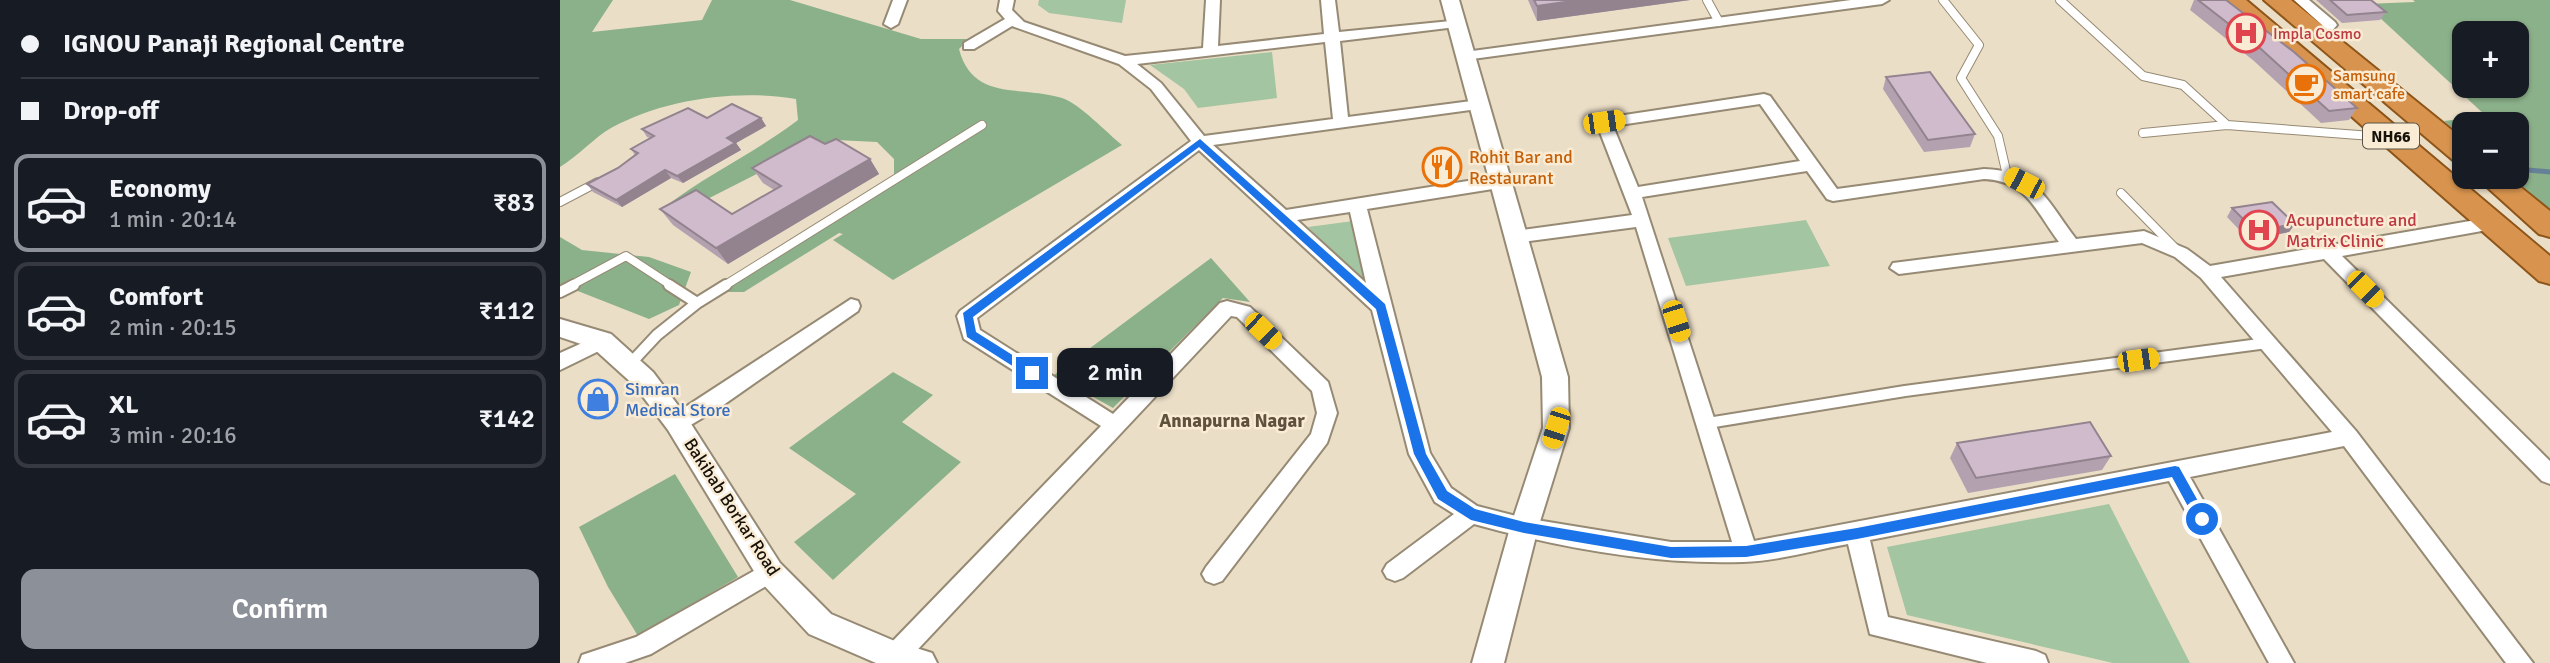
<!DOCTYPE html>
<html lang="en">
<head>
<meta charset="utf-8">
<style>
  :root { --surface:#171b24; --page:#20242c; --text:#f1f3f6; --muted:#9ea1a6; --line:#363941; --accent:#8c9099 }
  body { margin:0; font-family:Signika,sans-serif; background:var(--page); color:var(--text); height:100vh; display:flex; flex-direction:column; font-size:26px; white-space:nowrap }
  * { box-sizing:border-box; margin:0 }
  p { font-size:23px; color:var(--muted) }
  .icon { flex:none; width:38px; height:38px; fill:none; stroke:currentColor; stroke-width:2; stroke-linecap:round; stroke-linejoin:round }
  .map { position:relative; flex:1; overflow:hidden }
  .drawer { display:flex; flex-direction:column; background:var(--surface); width:560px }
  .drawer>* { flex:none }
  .banner { display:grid; align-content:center; height:154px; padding:0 21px; background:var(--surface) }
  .buttons { position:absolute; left:1892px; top:21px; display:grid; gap:14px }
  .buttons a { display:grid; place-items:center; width:77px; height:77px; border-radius:14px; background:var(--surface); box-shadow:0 2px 5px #0004; font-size:35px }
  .end { position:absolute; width:32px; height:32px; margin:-16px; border:9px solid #1a73e8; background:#fff; box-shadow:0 0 0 4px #fff }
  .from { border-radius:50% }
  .bubble { position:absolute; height:49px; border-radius:14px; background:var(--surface); box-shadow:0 2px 5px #0004; font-size:23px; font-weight:600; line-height:49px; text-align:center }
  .car { position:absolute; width:21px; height:42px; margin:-21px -10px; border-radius:9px; box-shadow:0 0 5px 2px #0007; background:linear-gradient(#f5c518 24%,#345 0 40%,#f5c518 0 76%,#345 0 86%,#f5c518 0) }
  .banner b { display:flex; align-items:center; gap:24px; height:66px; font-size:26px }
  .banner b+b { border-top:2px solid var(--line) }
  .banner i { width:18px; height:18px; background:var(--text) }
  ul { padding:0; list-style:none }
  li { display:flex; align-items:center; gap:21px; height:98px; margin:0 14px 10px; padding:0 7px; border:4px solid var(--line); border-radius:14px }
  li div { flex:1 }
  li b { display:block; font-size:26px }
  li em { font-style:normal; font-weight:600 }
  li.active { border-color:var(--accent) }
  li>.icon { width:63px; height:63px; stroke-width:1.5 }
  .primary-button { display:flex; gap:14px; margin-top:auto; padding:14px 21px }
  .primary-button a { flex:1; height:80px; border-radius:14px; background:var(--accent); color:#fff; font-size:28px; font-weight:600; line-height:80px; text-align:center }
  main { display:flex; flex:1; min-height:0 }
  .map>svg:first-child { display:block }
  .green { fill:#a3c5a1 }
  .forest { fill:#8bb18a; fill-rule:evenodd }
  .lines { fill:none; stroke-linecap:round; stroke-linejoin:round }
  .stream { stroke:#658198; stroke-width:5 }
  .service-far1-casing { stroke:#968a74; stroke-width:10 }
  .service-casing { stroke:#968a74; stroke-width:14 }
  .minor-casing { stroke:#968a74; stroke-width:4 }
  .tertiary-casing { stroke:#968a74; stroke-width:4 }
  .trunk-casing { stroke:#8e5519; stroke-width:4 }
  .service-far1 { stroke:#fff; stroke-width:8 }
  .service { stroke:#fff; stroke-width:10 }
  .minor { fill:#fff; fill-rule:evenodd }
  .tertiary { fill:#fff; fill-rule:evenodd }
  .trunk { fill:#d8944e; fill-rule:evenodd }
  .wall { fill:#b3a1af }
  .shaded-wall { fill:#92838f }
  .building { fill:#d0bbcc; stroke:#92838f; stroke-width:2 }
  .route { fill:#1a73e8 }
  .labels { text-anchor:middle; stroke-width:5; stroke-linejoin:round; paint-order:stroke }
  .far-health-label { font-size:16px; fill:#be3a42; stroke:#f9ebd4; text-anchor:start }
  .far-food-label { font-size:16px; fill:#c56008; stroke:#f9ebd4; text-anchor:start }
  .shield { fill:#f9ebd4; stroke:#5a5246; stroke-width:2 }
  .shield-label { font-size:16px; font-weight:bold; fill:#161109 }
  .food-label { font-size:18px; fill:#c56008; stroke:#f9ebd4; text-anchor:start }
  .health-label { font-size:18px; fill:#be3a42; stroke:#f9ebd4; text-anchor:start }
  .shop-label { font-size:18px; fill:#366cbe; stroke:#f9ebd4; text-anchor:start }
  .street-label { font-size:18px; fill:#161109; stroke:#f9ebd4 }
  .neighbourhood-label { font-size:19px; font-weight:bold; fill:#5e523e; stroke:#f9ebd4 }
</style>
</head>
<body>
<main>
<section class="drawer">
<div class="banner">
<b><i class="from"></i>IGNOU Panaji Regional Centre</b>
<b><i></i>Drop-off</b>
</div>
<ul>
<li class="active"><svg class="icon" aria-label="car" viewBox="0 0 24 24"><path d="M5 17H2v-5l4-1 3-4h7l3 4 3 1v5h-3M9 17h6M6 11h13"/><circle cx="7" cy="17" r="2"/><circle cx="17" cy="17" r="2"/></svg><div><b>Economy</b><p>1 min · 20:14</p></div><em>₹83</em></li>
<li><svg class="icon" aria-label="car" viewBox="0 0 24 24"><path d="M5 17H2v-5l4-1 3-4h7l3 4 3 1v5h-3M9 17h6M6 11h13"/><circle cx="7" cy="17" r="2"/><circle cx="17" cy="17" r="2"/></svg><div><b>Comfort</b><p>2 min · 20:15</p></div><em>₹112</em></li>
<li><svg class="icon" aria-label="car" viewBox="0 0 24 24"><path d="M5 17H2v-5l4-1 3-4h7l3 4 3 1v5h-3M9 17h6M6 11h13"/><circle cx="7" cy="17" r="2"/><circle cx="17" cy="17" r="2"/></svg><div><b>XL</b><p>3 min · 20:16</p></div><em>₹142</em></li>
</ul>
<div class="primary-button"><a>Confirm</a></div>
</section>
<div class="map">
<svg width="1990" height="663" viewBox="0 0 1990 663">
  <rect width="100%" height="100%" fill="#ebdec7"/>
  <path class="green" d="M479,0H566L562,23L489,13L478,5Z
    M712,52L717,98L638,108L624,89L590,65Z
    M1246,220L1270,266L1126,286L1108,238Z
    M793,221L805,282L748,227Z
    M1549,504L1630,663H1553L1347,615L1327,547Z"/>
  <path class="forest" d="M0,0H53L32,32L142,20L152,0H230L361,39H409L399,49C413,102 460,85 502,98C519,103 547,133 562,145L333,280L273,240L283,234L279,233L184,292H167L171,284L334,185V159L317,142L276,140L228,158L114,216L106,206C148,174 196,152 238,120L236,99C177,89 104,99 51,128C35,137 18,156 0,167Z
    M1853,0H1990V209L1951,177H1956V124H1904V138L1884,121L1926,116L1805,4L1855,2ZM1904,33H1956V86H1904Z
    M0,237L22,250L89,257L131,272L119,305L89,319L0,284Z
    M651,258L690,302L663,298L553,408L494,375Z
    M333,372L373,395L342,422L401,462L273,580L234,542L296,494L229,448Z
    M115,474L178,577L78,636L48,587L19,527Z"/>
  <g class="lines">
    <path class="stream" d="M1968,170L1990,172"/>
    <defs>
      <path id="service-far1" d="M1147,0L1159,22
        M1383,0L1419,45L1401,78L1438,136L1447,175
        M1500,0L1583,76L1623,85L1667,125
        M1583,133L1667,125L1825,137
        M1561,193L1618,251
        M0,202L38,182
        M10,286L66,256L112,286
        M164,286L422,125"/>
      <path id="service" d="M0,292L14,285
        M137,303L166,285
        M69,365L97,335L137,303L109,285
        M1148,423L1345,391L1707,343"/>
      <path id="minor" d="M333,0H347L338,24L331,28L324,24Z
        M440,0H454L452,10L464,22L565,56L643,48L646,0H660L658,46L764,34L761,0H775L779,32L901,20V26L896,27L780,41L788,117L919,100L925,102V108L653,145L726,210L939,176L945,178L947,182L945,186L939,188L807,209L870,453L891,488L917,506L964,518L1111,542H1172L1076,227L955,243L946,237L955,231L1072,215L1036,122L1038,119L1204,94L1210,96L1277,189L1424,169C1478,171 1486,200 1516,239L1584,231L1627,249L1650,266L1933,217L1939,219L1942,223L1939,227L1933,229L1782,256L1990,461V484L1982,481L1764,259L1661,277L1796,431L1973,663H1946L1784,446L1630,477L1734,663H1709L1609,481L1310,540L1328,617L1476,651L1485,655L1488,663H1427L1310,634L1288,544C1254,550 1218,561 1183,562C1093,565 1001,548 914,524L843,578L835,581L827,578L823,571L827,564L894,514L875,502L849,454L812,310L639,150L417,318L420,330L553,414L660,303L667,301L690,307L768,382L777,413L767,443L662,581L654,584L646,581L642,574L646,567L751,434L757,413L752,391L677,317L671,316L345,663H326L323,656L326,648L541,426L404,339L397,316L400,311L631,141L591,89L559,64L452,26L414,49H404V43L445,19L438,11ZM765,42L773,119L644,136L601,83L577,64ZM1200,104L1240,161L1078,187L1053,126ZM1247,171L1267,199L1273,201L1424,179C1467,181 1475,210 1499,242L1333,263L1330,268L1339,274L1582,243L1615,257L1641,278L1772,432L1194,541L1082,197ZM790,212L806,283L737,220Z
        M1291,0H1329L1322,4L905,60L898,56L905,52Z
        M1734,0H1749L1775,22L1777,25L1765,39H1755L1753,36L1762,25Z
        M291,299L298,301L300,306L298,311L159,408L124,429L117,431L110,429L107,423L110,417Z
        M42,334L49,336L52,341L49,346L0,370V353Z
        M210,562L218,565L222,572L218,579L91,654L65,663H19L22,655L76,637Z"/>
      <path id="tertiary" d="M881,0H899L1008,377L1009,428L978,528L944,663H912L950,528L983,428L982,377Z
        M0,319L51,334L93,372L126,416L220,563L271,614L337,642L372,653L377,663H316L249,634L200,581L108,430L75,386L33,348L0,337Z"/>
      <path id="trunk" d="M1659,0H1686L1990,256V284L1979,281Z
        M1704,0H1731L1904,140V164L1894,161Z
        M1916,177H1948L1990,211V237L1979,234Z"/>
    </defs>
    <use href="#service-far1" class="service-far1-casing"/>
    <use href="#service" class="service-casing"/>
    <use href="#minor" class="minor-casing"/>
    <use href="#tertiary" class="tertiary-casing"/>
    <use href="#trunk" class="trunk-casing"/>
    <use href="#service-far1" class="service-far1"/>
    <use href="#service" class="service"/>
    <use href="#minor" class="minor"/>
    <use href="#tertiary" class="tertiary"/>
    <use href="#trunk" class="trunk"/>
  </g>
  <path class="wall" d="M968,0H1130L977,21Z
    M1634,0H1666L1797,108L1789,120L1761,123L1694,61L1630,10Z
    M1756,0H1811L1826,12L1820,20L1782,23Z
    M1326,77L1415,134L1410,147L1364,152L1323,89Z
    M147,118H201L206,126L176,143L181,150L123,183L111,178L62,207L33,192L27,184L58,168L75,155L71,149L90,138L87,137L82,129Z
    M265,144L310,159L319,174L168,264L113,225L100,209L172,214L214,190L203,183L192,168Z
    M1672,208L1735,224L1729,232L1689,240L1667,217Z
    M1397,443L1551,456L1542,470L1408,493L1390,458Z"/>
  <path class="shaded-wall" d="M1019,0H1130L977,21V6Z
    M201,118L206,126L176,143L181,150L123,183L117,176L167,138Z
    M310,159L319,174L168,264L156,248Z
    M105,170L111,178L62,207L56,200Z
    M1735,224L1729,232L1689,240L1695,231Z"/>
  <path class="building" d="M974,0H1019L977,6Z
    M1638,0H1666L1734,52L1797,108L1769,111L1701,49Z
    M1770,0H1811L1826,12L1787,15Z
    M1370,72L1415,134L1368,140L1326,77Z
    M172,104L201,118L167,138L175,143L117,176L105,170L56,200L27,184L58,168L78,153L71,149L94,136L82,129L128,108L147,118Z
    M250,136L265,144L276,139L310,159L156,248L100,209L136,190L172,214L221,186L192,168Z
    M1712,202L1735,224L1695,231L1672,208Z
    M1530,422L1551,456L1416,478L1397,443Z"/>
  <path class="route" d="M640,139L825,304L866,454L887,491L915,509L964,522L1111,547L1186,546L1297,528L1615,466L1619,467L1648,519L1642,525L1637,523L1612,477L1297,539L1186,557L1111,558L964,533L911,520L878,499L854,454L816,309L639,147L413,317L416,332L476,370V376H468L407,337L403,313Z"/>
  <defs>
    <symbol id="hospital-ring" viewBox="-11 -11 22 22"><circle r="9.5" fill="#f9ebd4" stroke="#e0444e" stroke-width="1.5"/><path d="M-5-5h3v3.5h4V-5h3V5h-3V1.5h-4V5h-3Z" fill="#e0444e"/></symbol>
    <symbol id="cafe-ring" viewBox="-11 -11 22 22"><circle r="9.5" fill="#f9ebd4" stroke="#e8710a" stroke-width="1.5"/><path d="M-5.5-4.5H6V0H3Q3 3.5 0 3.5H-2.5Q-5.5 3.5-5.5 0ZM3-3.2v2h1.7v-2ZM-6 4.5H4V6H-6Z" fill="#e8710a"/></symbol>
    <symbol id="restaurant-ring" viewBox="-11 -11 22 22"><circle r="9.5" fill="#f9ebd4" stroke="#e8710a" stroke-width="1.5"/><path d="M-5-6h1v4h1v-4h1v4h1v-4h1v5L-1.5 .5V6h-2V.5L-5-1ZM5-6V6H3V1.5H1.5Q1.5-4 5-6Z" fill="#e8710a"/></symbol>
    <symbol id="shop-ring" viewBox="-11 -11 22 22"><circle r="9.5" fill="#f9ebd4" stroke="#3f7fe0" stroke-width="1.5"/><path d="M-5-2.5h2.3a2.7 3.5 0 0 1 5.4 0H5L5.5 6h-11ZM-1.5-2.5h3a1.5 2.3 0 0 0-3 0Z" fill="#3f7fe0"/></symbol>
  </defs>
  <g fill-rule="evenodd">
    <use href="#hospital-ring" x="1664" y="11" width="44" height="44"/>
    <use href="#cafe-ring" x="1724" y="62" width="44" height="44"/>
    <use href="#restaurant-ring" x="860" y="145" width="44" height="44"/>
    <use href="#hospital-ring" x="1677" y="208" width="44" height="44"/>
    <use href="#shop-ring" x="16" y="377" width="44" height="44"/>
  </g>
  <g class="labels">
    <g class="far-health-label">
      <text x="1713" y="39">Impla Cosmo</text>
    </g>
    <g class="far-food-label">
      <text x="1773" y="81">Samsung<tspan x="1773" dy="18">smart cafe</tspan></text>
    </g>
    <rect class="shield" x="1803" y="123.5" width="56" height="25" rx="5"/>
    <g class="shield-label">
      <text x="1831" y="142">NH66</text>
    </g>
    <g class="food-label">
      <text x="909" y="163">Rohit Bar and<tspan x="909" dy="21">Restaurant</tspan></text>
    </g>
    <g class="health-label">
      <text x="1726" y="226">Acupuncture and<tspan x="1726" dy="21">Matrix Clinic</tspan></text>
    </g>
    <g class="shop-label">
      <text x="65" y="395">Simran<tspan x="65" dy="21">Medical Store</tspan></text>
    </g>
    <g class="street-label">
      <text transform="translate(172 507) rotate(57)" y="6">Bakibab Borkar Road</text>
    </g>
    <g class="neighbourhood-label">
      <text x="672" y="427">Annapurna Nagar</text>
    </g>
  </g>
</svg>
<div class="buttons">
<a>+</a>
<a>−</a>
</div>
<i class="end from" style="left:1642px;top:519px"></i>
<i class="end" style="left:472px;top:373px"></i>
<div class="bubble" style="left:497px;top:348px;width:116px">2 min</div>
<i class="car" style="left:1044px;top:122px;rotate:82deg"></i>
<i class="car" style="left:1464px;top:183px;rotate:297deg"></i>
<i class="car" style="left:1805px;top:289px;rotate:135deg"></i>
<i class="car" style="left:1116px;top:321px;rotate:162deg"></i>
<i class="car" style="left:703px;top:331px;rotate:134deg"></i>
<i class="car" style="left:1578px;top:360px;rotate:82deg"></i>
<i class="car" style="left:996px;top:428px;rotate:198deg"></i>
</div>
</main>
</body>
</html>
